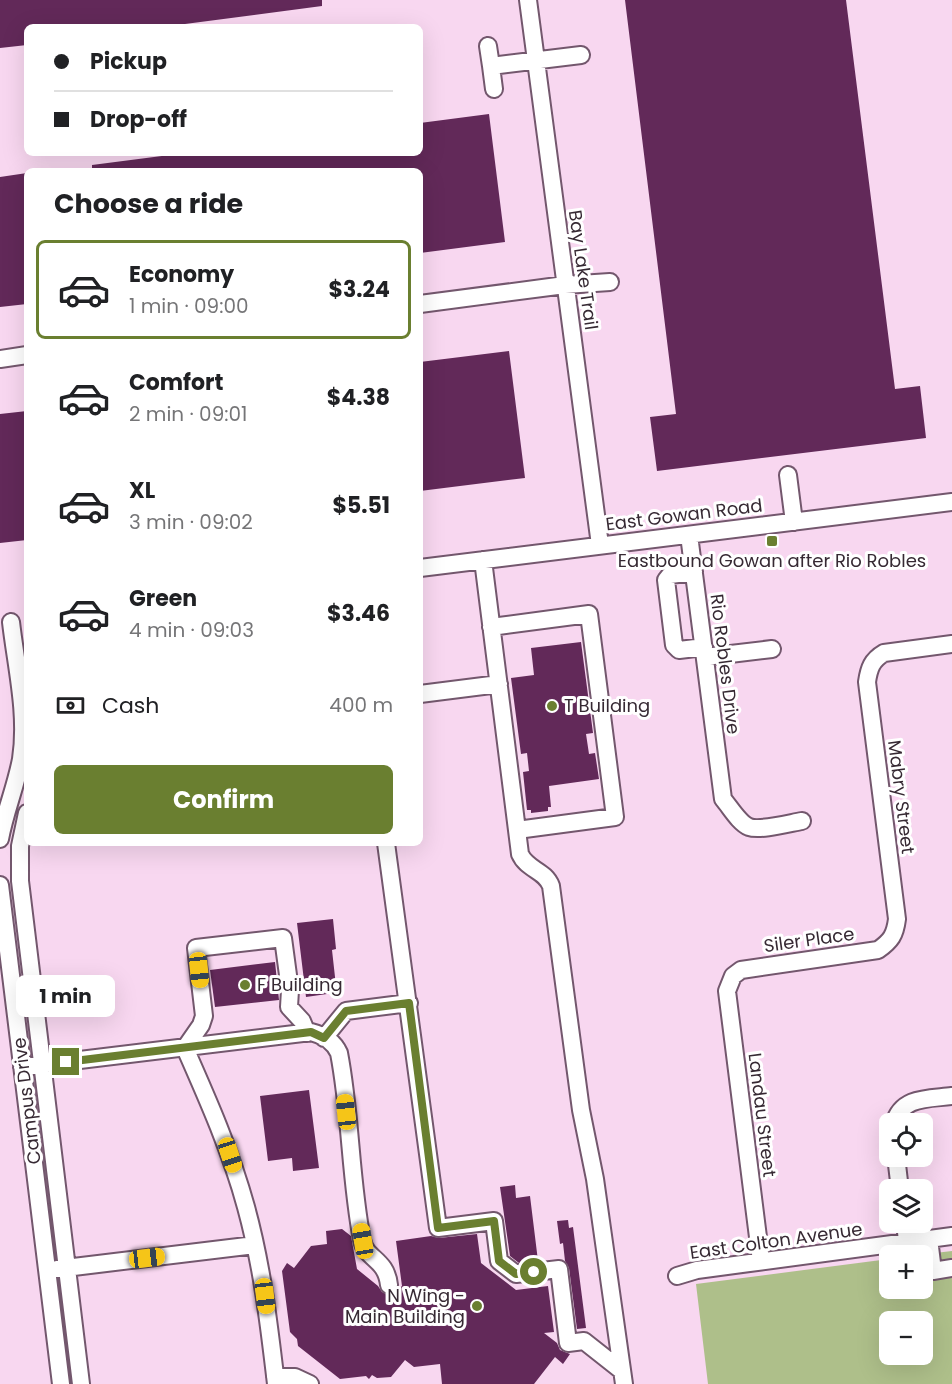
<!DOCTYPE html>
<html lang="en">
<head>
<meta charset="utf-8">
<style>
  :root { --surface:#fff; --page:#f2f2f2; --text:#202124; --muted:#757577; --line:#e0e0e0; --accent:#6a7f30 }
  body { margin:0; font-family:Poppins,sans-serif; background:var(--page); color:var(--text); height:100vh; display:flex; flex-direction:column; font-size:22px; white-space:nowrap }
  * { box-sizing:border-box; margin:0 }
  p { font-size:20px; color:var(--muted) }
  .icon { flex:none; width:33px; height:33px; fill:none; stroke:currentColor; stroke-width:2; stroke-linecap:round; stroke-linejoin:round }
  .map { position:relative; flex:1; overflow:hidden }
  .sheet { position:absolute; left:24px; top:168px; width:399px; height:678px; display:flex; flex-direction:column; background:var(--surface); border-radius:9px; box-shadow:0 6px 24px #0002 }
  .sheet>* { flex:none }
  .hud { position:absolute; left:24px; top:24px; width:399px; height:132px; border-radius:9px; box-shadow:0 6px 24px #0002; display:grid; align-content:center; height:132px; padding:0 30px; background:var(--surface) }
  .controls { position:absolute; left:879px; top:1113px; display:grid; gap:12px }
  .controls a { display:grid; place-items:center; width:54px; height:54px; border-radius:9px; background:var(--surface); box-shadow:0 6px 24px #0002; font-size:30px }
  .end { position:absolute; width:27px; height:27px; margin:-14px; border:8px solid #6a7f30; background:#fff; box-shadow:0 0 0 3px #fff }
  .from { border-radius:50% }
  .bubble { position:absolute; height:42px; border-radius:9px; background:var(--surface); box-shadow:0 6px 24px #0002; font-size:20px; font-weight:700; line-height:42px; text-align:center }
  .car { position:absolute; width:18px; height:36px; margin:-18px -9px; border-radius:8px; box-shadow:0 0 4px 2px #0007; background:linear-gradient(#f5c518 24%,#345 0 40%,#f5c518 0 76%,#345 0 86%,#f5c518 0) }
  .hud b { display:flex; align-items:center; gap:21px; height:57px; font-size:22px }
  .hud b+b { border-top:2px solid var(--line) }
  .hud i { width:15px; height:15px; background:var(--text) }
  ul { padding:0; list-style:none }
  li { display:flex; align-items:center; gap:18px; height:99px; margin:0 12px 9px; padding:0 18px; border:3px solid transparent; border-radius:9px }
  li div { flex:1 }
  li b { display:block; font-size:22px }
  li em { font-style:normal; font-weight:700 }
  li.on { border-color:var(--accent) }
  li>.icon { width:54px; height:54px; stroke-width:1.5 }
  h2 { padding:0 30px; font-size:27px; line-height:72px }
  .pay { display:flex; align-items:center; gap:15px; height:66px; padding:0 30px; font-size:22px }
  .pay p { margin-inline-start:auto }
  .cta { display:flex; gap:12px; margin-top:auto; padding:12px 30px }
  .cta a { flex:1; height:69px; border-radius:9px; background:var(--accent); color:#fff; font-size:24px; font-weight:700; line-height:69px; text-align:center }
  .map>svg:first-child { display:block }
  .green { fill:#aebf8a; fill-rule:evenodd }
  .building { fill:#622959 }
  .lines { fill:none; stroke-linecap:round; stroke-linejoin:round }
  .minor-casing { stroke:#73576d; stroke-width:20 }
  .minor { stroke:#fff; stroke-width:16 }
  .route { stroke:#6a7f30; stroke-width:8 }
  .poi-dot { fill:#6a7f30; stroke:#fff; stroke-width:2 }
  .labels { text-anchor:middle; stroke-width:6; stroke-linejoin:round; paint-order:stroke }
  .street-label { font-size:18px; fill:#362933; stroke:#fff }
  .poi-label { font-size:18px; fill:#362933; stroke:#fff; text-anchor:start }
</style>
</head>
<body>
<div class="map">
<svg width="952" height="1384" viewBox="0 0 952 1384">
  <rect width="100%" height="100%" fill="#f8d7f0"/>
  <path class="green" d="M952,1251V1384H708L696,1284L889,1259L890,1288H922V1256L918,1255ZM890,1322H922V1354H890Z"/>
  <path class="building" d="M0,0H322V6L162,27H27V45L0,48Z
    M625,0H846L895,389L920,386L926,438L657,471L650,417L676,414Z
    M489,114L505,242L420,253V171H92V165L185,153H420V123Z
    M27,173V304L0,307V177Z
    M509,351L525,478L420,491V362Z
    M27,411V540L0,543V414Z
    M581,642L593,733L586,734L589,754L595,753L599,779L549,786L551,807H548V811L531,813V810H527L523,772L529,771L527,753L521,754L511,678L534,675L531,648Z
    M333,919L336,949L332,950L336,986L326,987L327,994L306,997L297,923Z
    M275,962L279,1000L215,1007L210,970Z
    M309,1090L319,1168L293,1171L292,1158L268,1161L260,1096Z
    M515,1185L516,1198L530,1196L538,1261L519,1263L510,1256L500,1187Z
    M568,1220L569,1228L573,1227L586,1328L577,1329L569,1268L565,1261L563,1243L560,1244L557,1221Z
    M342,1229L351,1236L357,1269L378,1286L382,1292L391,1295L402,1286L396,1241L431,1236L439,1238L477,1234L481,1263L516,1290L548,1286L554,1332L544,1333L557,1343L560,1350L570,1354L563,1364L555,1357L534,1384H442L440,1364L414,1367L405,1360L391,1377L377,1378L372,1375L369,1379L366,1376L340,1379L298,1346L297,1339L290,1332L282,1271L287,1263L294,1268L311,1246L327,1244L326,1231Z"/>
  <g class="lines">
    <defs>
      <path id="minor" d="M528,0L600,545
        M488,46L491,66
        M494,89L491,66L581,55
        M420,304L565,285L610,282
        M0,359L27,355
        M788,475L794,522
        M689,535L723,799C730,807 739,823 749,827C760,831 790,823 802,821
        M483,560L520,854C527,870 545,870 551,886L581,1110L595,1179L624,1384
        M420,568L952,502
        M694,572L670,575L666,580L674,645L679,650L704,647
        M491,627L589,614L615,817L517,830
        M705,657L772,649
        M420,694L499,684
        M27,813L20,846V881L81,1384
        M0,839C5,812 16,786 21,759C28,714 16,666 11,622
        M386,843L438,1228L494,1221L499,1261L516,1274L559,1269L568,1343L584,1341L622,1371
        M0,885L61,1384
        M324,1038L346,1011L409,1003
        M22,1067L311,1032C323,1035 334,1042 339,1053C351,1115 350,1178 362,1240C366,1260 386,1258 389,1285
        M894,1124C901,1096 929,1099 952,1096
        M896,1156L900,1190
        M905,1222L907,1242
        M929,1239L933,1271L952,1268
        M761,1261L727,991L733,976L741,970L878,950C891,941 895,935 897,919L867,682C869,668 872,660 884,653L952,644
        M57,1269L255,1245
        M677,1276L697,1270L952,1236
        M275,1377H295L310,1384
        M276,1384C269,1324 262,1265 246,1207C231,1152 208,1100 185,1048L201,1025L204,1016L196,948L283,938L290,990L289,1007L302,1021L307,1033"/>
    </defs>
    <use href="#minor" class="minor-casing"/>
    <use href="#minor" class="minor"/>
  </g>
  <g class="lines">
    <path class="route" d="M66,1062L311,1032L324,1038L346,1011L409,1003L438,1228L494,1221L499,1261L516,1274L534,1272"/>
  </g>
  <g class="poi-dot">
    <rect x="766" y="535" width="12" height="12" rx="3"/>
    <circle cx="552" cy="706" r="6"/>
    <circle cx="245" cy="985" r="6"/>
    <circle cx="477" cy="1306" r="6"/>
  </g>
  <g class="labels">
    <g class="street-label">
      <text transform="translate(583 270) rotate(82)" y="6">Bay Lake Trail</text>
      <text transform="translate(684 515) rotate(-7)" y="6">East Gowan Road</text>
      <text transform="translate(725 664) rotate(83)" y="6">Rio Robles Drive</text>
      <text transform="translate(901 797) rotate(83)" y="6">Mabry Street</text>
      <text transform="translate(809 940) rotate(-8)" y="6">Siler Place</text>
      <text transform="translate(27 1101) rotate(-97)" y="6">Campus Drive</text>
      <text transform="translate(762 1115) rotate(83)" y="6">Landau Street</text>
      <text transform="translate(776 1241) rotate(-8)" y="6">East Colton Avenue</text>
    </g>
    <g class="poi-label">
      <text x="772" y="567" text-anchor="middle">Eastbound Gowan after Rio Robles</text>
      <text x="564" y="712">T Building</text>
      <text x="257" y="991">F Building</text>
      <text x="465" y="1302" text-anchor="end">N Wing -<tspan x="465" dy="21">Main Building</tspan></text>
    </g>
  </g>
</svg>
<div class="controls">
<a><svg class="icon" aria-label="locate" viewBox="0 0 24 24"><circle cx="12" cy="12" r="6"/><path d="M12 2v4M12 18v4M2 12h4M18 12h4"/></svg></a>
<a><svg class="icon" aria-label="layers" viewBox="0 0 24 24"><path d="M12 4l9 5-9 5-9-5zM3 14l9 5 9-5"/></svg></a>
<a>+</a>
<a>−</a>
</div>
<i class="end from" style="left:534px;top:1272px"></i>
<i class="end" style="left:66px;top:1062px"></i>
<div class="bubble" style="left:16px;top:975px;width:99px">1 min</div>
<i class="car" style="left:199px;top:970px;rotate:174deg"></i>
<i class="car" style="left:346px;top:1112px;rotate:354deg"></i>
<i class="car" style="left:230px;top:1155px;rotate:162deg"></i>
<i class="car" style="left:363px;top:1241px;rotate:351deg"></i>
<i class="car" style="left:147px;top:1258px;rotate:83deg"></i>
<i class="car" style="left:265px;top:1296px;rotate:173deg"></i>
<div class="hud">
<b><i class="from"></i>Pickup</b>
<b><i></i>Drop-off</b>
</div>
<section class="sheet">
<h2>Choose a ride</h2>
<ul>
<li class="on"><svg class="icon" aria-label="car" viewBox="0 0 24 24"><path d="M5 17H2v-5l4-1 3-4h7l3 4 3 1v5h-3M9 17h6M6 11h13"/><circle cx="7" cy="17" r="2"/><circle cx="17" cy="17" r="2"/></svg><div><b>Economy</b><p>1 min · 09:00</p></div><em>$3.24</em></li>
<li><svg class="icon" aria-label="car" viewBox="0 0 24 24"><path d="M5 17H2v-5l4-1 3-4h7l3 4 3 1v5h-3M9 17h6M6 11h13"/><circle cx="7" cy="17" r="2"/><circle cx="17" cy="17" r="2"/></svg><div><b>Comfort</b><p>2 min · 09:01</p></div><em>$4.38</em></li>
<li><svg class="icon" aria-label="car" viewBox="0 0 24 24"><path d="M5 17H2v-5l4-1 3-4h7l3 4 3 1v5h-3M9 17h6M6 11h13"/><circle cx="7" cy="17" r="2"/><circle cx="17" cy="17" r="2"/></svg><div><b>XL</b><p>3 min · 09:02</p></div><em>$5.51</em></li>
<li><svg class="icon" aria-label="car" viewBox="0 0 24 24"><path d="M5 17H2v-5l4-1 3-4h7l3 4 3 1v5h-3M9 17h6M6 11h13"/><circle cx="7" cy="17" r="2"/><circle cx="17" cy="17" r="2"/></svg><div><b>Green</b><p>4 min · 09:03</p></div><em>$3.46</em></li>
</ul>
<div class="pay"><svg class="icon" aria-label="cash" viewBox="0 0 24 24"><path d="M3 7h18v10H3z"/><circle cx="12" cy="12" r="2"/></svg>Cash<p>400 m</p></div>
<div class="cta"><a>Confirm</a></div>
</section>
</div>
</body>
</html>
